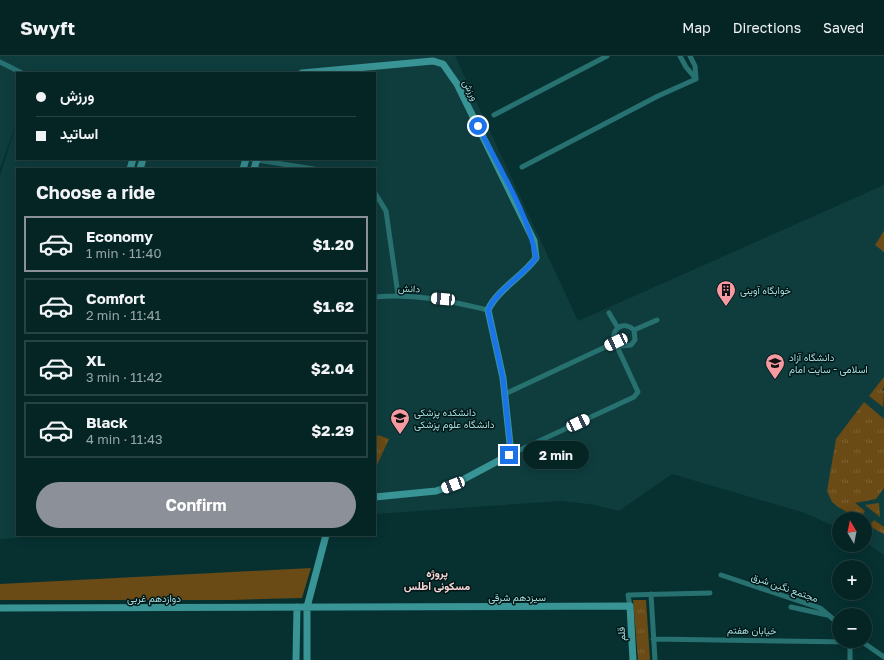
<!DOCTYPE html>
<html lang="en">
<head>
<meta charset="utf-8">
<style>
  :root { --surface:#052525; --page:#0e2d2d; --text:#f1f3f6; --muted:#97a5a7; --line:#264242; --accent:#8c9099 }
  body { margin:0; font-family:"Golos Text",Vazirmatn,sans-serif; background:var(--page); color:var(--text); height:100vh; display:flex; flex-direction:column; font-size:15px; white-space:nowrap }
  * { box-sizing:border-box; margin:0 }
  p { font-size:13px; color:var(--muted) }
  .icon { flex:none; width:22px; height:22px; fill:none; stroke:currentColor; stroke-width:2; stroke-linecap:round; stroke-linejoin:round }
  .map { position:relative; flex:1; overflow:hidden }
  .drawer { position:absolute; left:16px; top:112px; width:360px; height:368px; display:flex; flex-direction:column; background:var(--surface); border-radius:0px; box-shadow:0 2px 10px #0003,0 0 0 1px var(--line) }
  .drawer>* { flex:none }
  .banner { position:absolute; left:16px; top:16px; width:360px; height:88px; border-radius:0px; box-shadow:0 2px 10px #0003,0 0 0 1px var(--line); display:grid; align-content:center; height:88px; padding:0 20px; background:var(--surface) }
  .needle { width:26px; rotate:350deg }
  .fabs { position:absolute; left:832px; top:456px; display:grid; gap:8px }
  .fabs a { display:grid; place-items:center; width:40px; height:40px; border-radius:50%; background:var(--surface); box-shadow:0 2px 10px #0003,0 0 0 1px var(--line); font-size:20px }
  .end { position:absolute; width:18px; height:18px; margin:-9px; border:5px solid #1a73e8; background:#fff; box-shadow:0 0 0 2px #fff }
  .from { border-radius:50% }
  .bubble { position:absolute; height:28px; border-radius:14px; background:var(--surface); box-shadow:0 2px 10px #0003,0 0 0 1px var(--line); font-size:13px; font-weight:700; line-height:28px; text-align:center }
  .car { position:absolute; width:12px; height:24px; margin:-12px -6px; border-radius:5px; box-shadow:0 0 3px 1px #0007; background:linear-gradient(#fff 24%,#345 0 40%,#fff 0 76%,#345 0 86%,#fff 0) }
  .banner b { display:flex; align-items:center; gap:14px; height:38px; font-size:15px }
  .banner b+b { border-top:1px solid var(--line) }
  .banner i { width:10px; height:10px; background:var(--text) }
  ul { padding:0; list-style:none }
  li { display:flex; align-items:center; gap:12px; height:56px; margin:0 8px 6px; padding:0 12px; border:2px solid var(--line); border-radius:0px }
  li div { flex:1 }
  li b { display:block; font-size:15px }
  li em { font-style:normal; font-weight:700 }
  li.active { border-color:var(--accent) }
  li>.icon { width:36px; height:36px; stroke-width:1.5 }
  h2 { padding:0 20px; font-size:18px; line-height:48px }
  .button { display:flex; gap:8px; margin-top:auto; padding:8px 20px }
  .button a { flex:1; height:46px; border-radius:24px; background:var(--accent); color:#fff; font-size:16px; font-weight:700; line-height:46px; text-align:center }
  header { display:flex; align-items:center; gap:24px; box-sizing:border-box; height:56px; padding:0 20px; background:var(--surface); border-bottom:1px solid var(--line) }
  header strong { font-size:19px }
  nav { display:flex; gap:22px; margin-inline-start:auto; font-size:14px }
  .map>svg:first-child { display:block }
  .built { fill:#0f3d3e; fill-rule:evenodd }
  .grass { fill:url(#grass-tufts) }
  .green { fill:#6a4a15 }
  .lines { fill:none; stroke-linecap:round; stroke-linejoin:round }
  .street { stroke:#287171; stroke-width:5 }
  .secondary { stroke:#399495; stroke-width:7 }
  .route { stroke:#1a73e8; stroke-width:5 }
  .labels { text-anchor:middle; stroke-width:3; stroke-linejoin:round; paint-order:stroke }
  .street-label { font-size:10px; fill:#a8dddd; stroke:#001718 }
  .poi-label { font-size:10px; fill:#a8dddd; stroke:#001718; text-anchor:start }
  .neighbourhood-label { font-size:11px; font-weight:bold; fill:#f8d5d6; stroke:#001718 }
</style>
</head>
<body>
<header>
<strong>Swyft</strong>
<nav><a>Map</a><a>Directions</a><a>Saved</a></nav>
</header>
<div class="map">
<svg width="884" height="604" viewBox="0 0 884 604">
  <defs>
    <pattern id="grass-tufts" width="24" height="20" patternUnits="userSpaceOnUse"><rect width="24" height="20" fill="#6a4a15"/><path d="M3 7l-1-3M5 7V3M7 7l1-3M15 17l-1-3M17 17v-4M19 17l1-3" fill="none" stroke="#7c6437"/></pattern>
  </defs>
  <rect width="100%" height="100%" fill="#073131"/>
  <path class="built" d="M0,0H455L578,265L884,129V499L865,486V463H839V472L802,456L672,418L619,455L590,448L559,445L375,458V113H17V479H58L0,483V119L17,66L0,112ZM17,17H375V103H17Z"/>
  <path class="grass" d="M884,175V196L875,189Z
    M884,321V331L882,334L884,335L883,351L869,340Z
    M864,346L884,363V432L876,443L855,447L865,455L859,463L838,451L832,446L827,435L836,383Z
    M378,379L389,383L376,411L375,384Z
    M879,447L880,461L865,449Z
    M874,464L884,471V478L869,470Z
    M633,544H646L650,604H638Z"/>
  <path class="green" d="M311,512L302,542L231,544H0V528Z"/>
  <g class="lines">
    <path class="street" d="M680,0L686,11L696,23
      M690,0L695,10L696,22
      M0,6L22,17
      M494,59L607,0
      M251,103L314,113
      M522,111L658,40L696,23
      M375,137L386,155L398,239
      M375,241C415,237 449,245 488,254
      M609,257L618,272
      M634,274L657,264
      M505,338L616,286
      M509,399L634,341L638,336L614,284C612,271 625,265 634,274L635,284L631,289L621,290L616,286
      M721,519L820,552L839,568
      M651,538L655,604
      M630,550L628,539L710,537
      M791,551L827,559
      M653,583L850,586
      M861,585L884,601
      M850,604V585"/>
    <path class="secondary" d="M302,17L433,5L443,8L457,28L534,185L536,202C522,221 498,233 488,254L503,322L510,388L509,399L453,429L436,435L375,441
      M130,113L133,103
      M140,113L143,103
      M243,113L246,103
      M254,113L257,103
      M0,552L630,550L633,604
      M296,604L297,551
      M307,604V551L326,479"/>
  </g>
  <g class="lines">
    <path class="route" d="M478,70C497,108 530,161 536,202C522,221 498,233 488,254L503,322L510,388L509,399"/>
  </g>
  <defs>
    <symbol id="building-pin" viewBox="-11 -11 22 30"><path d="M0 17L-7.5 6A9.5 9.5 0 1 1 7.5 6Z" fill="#f49aa0" stroke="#001718"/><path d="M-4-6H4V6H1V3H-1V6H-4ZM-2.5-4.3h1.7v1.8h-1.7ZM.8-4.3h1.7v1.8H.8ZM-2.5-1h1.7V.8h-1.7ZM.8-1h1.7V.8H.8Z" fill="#111"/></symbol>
    <symbol id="university-pin" viewBox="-11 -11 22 30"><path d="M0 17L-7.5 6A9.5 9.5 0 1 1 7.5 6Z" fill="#f49aa0" stroke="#001718"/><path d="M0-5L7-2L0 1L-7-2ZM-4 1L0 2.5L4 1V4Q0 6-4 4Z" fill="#111"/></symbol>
  </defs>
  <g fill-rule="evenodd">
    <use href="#building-pin" x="715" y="223" width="22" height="30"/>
    <use href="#university-pin" x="764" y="296" width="22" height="30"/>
    <use href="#university-pin" x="389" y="351" width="22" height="30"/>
  </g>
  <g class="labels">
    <g class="street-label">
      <text transform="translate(471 34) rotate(62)" y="4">ورزش</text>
      <text transform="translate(409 232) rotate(3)" y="4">دانش</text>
      <text transform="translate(785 531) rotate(19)" y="4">مجتمع نگین شرق</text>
      <text x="517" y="545">سیزدهم شرقی</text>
      <text x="154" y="546">دوازدهم غربی</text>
      <text transform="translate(752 574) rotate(1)" y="4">خیابان هفتم</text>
      <text transform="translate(621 578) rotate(-94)" y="4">قلم</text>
    </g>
    <g class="poi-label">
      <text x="740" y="238">خوابگاه آوینی</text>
      <text x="789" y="305">دانشگاه آزاد<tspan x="789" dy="12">اسلامی - سایت امام</tspan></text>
      <text x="414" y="360">دانشکده پزشکی<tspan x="414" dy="12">دانشگاه علوم پزشکی</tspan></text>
    </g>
    <g class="neighbourhood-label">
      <text x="437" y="521">پروژه<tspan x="437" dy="13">مسکونی اطلس</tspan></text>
    </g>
  </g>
</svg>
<div class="fabs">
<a><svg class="needle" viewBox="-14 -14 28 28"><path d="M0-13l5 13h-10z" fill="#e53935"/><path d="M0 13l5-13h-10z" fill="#97a5a7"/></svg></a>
<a>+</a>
<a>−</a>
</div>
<i class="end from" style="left:478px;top:70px"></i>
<i class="end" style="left:509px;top:399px"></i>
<div class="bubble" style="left:523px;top:385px;width:66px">2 min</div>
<i class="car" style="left:443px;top:243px;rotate:275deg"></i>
<i class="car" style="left:616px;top:286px;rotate:245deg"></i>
<i class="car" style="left:578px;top:367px;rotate:65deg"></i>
<i class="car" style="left:453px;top:429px;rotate:249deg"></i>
<div class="banner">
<b><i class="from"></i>ورزش</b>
<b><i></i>اساتید</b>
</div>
<section class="drawer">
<h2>Choose a ride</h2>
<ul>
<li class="active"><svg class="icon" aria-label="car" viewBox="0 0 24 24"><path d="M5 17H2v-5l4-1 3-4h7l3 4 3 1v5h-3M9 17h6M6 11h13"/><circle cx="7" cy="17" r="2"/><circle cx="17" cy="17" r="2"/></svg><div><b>Economy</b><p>1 min · 11:40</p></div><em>$1.20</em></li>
<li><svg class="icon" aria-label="car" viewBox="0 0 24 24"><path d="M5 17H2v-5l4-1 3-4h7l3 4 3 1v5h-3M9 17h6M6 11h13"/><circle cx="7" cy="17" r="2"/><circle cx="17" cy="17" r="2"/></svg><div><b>Comfort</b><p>2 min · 11:41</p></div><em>$1.62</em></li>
<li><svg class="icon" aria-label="car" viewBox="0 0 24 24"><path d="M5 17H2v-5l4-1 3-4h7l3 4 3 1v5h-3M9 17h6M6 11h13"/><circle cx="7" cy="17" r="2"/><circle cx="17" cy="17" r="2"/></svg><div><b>XL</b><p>3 min · 11:42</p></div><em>$2.04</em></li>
<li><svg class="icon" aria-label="car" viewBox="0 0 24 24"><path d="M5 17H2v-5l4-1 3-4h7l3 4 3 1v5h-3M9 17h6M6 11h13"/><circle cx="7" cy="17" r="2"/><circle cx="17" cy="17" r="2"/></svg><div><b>Black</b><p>4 min · 11:43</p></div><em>$2.29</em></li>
</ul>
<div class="button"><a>Confirm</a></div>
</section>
</div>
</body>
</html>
